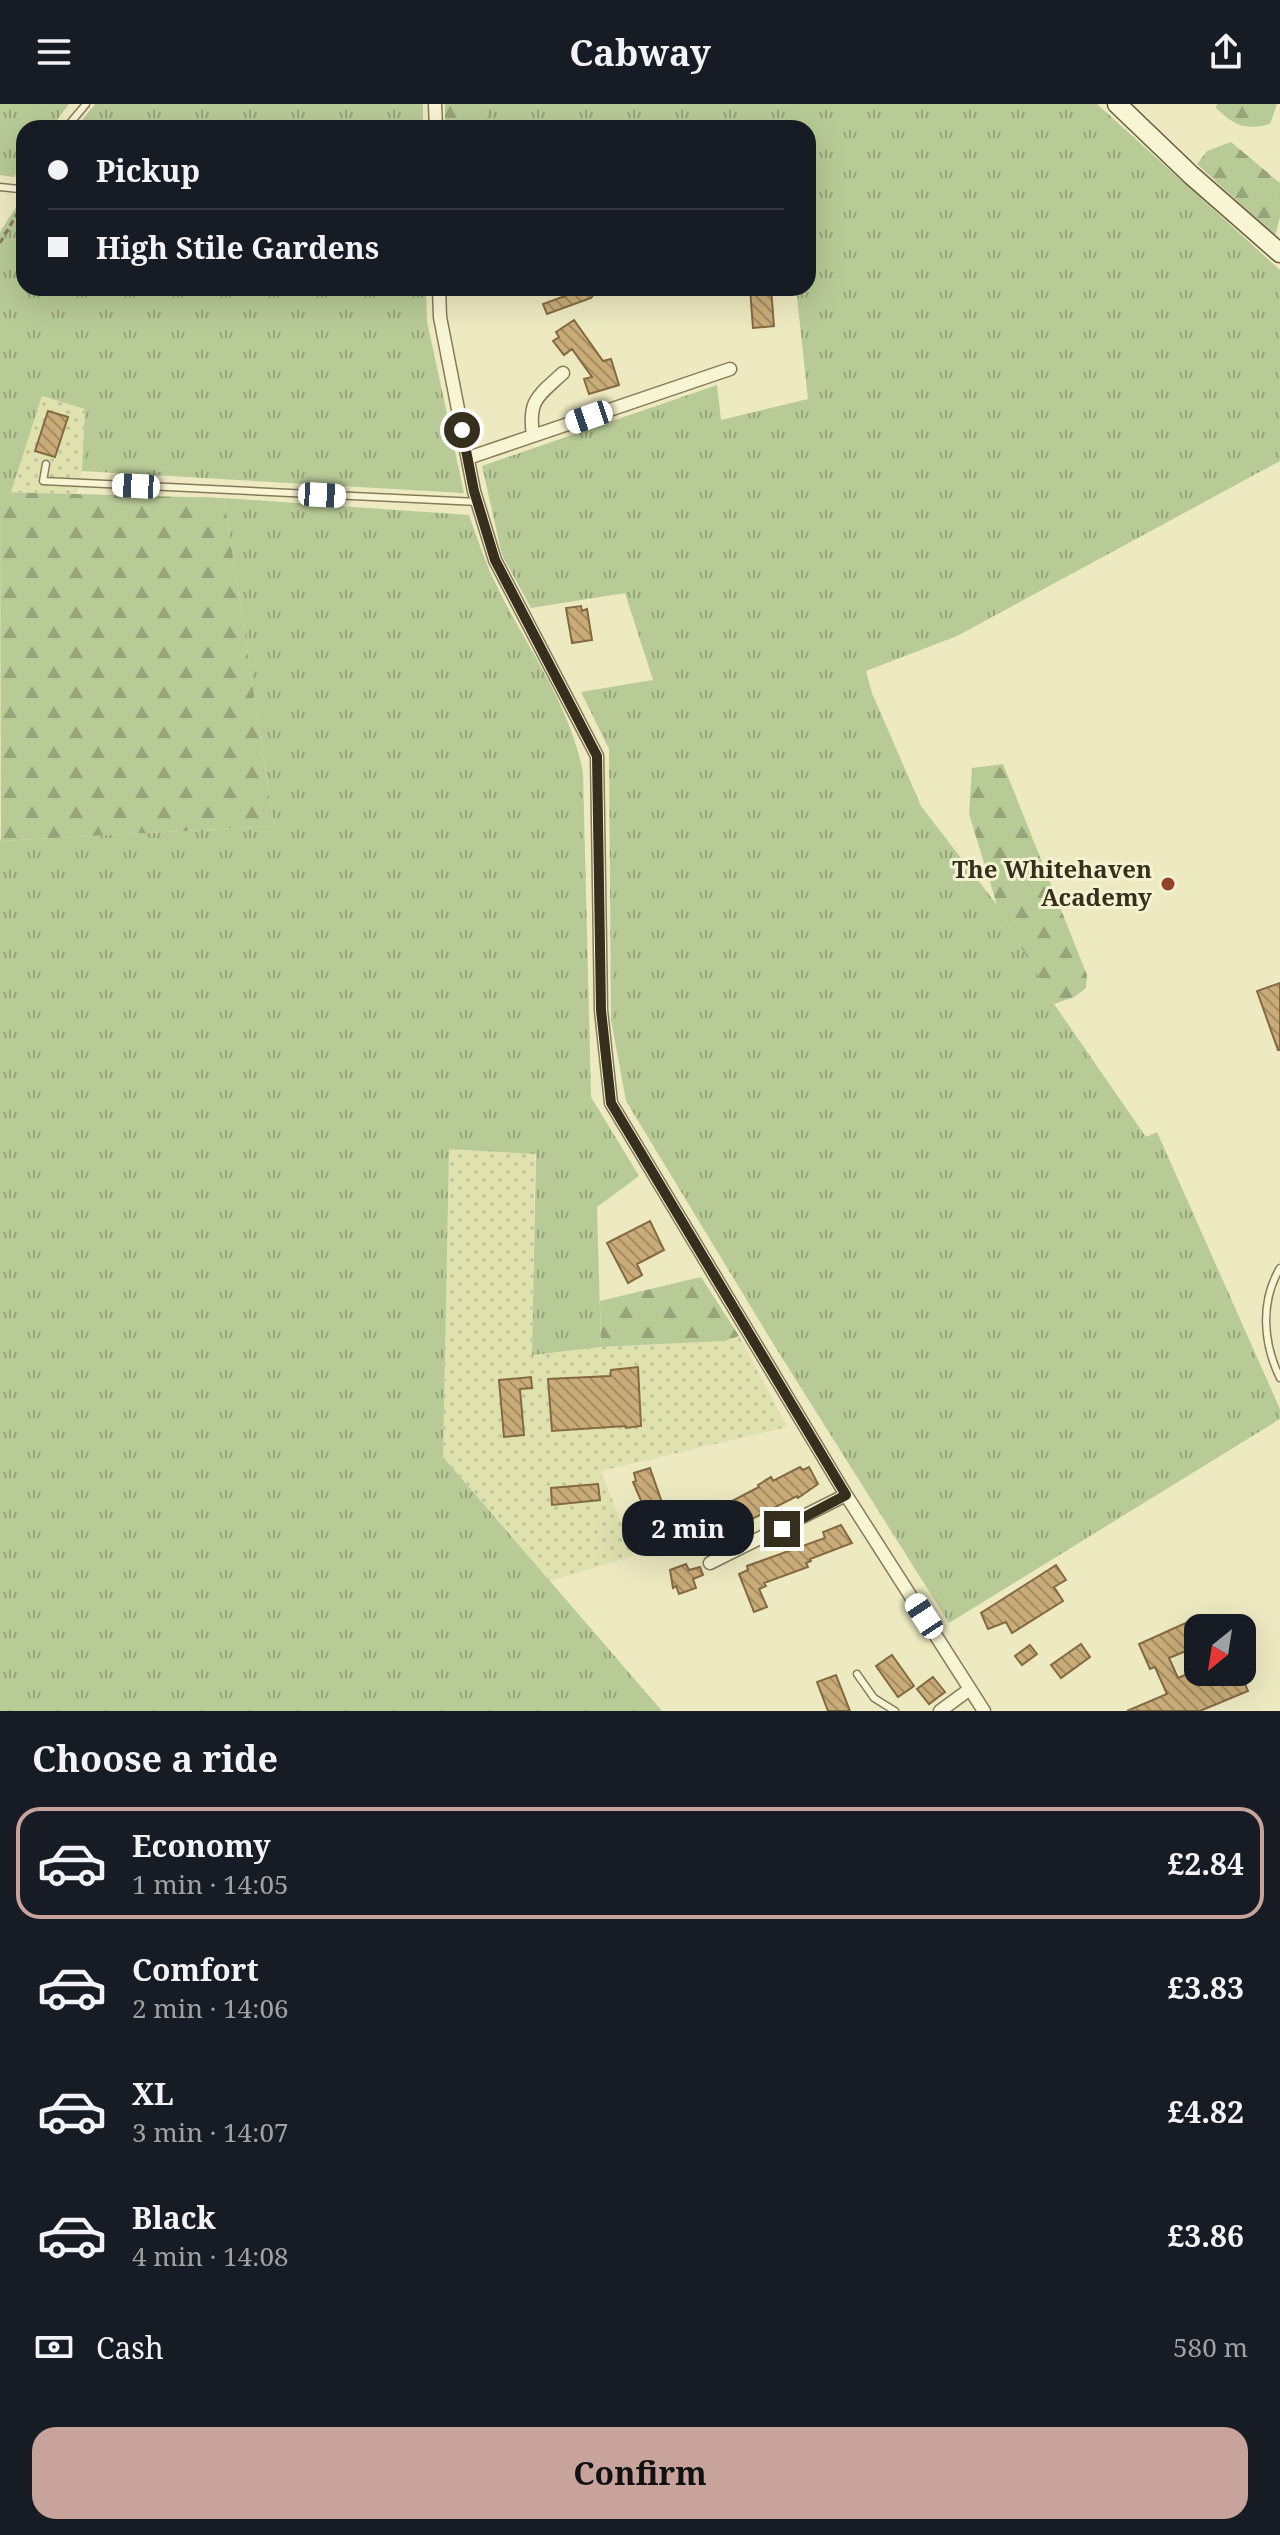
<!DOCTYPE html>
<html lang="en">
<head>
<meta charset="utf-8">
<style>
  :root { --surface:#171b24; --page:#242831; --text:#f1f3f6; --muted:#9ea1a6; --line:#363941; --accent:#c7a39b }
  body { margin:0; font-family:"Noto Serif",serif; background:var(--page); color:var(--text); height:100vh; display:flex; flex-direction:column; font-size:30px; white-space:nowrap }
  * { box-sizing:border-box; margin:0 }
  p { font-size:26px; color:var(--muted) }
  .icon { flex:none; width:44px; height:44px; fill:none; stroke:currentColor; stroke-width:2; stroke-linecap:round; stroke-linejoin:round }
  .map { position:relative; height:1607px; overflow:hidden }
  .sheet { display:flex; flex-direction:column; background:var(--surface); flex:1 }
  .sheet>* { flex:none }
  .top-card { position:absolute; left:16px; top:16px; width:800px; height:176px; border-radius:24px; box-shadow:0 8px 32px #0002; display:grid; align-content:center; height:176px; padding:0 32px; background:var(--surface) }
  .needle { width:52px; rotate:210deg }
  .tools { position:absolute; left:1184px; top:1510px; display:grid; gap:16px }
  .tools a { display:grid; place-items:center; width:72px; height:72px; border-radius:16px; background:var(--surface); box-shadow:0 8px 32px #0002; font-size:40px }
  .end { position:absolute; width:36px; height:36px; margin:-18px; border:10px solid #362f1d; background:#fff; box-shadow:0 0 0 4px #fff }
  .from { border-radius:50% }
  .bubble { position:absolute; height:56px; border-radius:24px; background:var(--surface); box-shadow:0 8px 32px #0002; font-size:26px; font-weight:700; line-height:56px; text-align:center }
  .car { position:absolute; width:24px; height:48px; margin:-24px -12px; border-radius:10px; box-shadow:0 0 6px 2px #0007; background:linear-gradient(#fff 24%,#345 0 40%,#fff 0 76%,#345 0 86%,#fff 0) }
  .top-card b { display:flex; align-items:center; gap:28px; height:76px; font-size:30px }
  .top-card b+b { border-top:2px solid var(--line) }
  .top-card i { width:20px; height:20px; background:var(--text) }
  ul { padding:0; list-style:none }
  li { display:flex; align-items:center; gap:24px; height:112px; margin:0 16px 12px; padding:0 16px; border:4px solid transparent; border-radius:24px }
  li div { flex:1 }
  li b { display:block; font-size:30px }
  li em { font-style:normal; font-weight:700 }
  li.current { border-color:var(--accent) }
  li>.icon { width:72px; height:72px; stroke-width:1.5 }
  h2 { padding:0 32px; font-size:36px; line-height:96px }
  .pay { display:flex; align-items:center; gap:20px; height:88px; padding:0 32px; font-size:30px }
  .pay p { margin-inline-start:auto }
  .action { display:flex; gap:16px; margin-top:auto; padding:16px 32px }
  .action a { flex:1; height:92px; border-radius:24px; background:var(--accent); color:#111; font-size:32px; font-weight:700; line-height:92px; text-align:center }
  header { display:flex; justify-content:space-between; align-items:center; height:104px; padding:0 32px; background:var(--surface); font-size:36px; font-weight:700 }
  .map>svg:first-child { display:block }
  .farmland { fill:url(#farmland-dots) }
  .grass { fill:url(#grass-tufts) }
  .forest { fill:url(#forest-firs) }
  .building { fill:url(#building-back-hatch); stroke:#846a40; stroke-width:2 }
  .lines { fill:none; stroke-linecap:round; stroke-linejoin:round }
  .lane-casing { stroke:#867b59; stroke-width:9 }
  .street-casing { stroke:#867b59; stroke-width:15 }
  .secondary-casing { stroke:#675c3d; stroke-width:21 }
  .path { stroke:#867b59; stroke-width:3; stroke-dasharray:6 4; stroke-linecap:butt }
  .lane { stroke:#f8f5d4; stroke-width:6 }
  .street { stroke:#f8f5d4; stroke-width:12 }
  .secondary { stroke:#f8f5d4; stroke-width:18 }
  .route { stroke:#362f1d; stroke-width:10 }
  .poi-dot { fill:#93412b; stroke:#f4f2d1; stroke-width:3 }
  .labels { text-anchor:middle; stroke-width:6; stroke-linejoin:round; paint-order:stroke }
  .poi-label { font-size:24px; font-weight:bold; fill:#362f1d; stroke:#f4f2d1; text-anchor:end }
</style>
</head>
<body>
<header><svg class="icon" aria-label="menu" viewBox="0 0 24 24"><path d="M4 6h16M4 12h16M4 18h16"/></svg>Cabway<svg class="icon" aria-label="share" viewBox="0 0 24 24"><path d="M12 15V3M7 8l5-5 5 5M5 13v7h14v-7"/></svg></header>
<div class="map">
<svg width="1280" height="1607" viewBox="0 0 1280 1607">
  <defs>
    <pattern id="farmland-dots" width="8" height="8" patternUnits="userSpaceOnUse" patternTransform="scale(2)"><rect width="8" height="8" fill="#dfe2af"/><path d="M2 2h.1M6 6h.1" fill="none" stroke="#c0c296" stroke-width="1.8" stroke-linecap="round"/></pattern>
    <pattern id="grass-tufts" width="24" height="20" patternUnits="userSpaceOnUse" patternTransform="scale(2)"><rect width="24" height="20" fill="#b8ca96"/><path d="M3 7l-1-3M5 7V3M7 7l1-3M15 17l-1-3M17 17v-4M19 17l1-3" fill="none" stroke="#96a47a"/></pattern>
    <pattern id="forest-firs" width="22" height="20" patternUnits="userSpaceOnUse" patternTransform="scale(2)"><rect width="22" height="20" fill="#b8ca96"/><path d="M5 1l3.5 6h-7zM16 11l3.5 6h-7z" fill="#96a47a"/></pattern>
    <pattern id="building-back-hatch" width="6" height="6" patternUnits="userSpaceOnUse" patternTransform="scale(2)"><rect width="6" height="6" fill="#caac78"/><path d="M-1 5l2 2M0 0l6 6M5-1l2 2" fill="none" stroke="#a58c62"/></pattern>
  </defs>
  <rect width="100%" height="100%" fill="#ede9c1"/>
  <path class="farmland" d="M42,292L85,304L82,367L77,390L11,388Z
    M449,1044L535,1050L532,1250L601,1243L724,1237L739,1232L787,1323L601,1367L634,1452L550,1477L443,1353Z"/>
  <path class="grass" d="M0,0H69L51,24H24V59L14,73L0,71Z
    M95,0H423V24H76Z
    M481,0H1097L1280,166V357L957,532L866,567L872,589L921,702L997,801L1054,900L1146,1033L1157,1028L1280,1305V1315L949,1519L774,1241L626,997L611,916L609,645L581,588L653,576L625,489L531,504L502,451L482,362L717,281L721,316L808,295L796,184H808V24H504L496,22Z
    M24,91V184H426L427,217L464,389L82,367L85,305L42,292L11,388H0V128Z
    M224,394L469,411C475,428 481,446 488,463C518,533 569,593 583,669L591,993L639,1072L597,1103L601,1243L532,1251L536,1050L449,1045L443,1353L662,1607H0V735L1,737L274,722Z"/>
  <path class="forest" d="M445,0H481L496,22L504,24H451L445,20Z
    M1217,0H1277L1270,20C1245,27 1234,21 1216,4Z
    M1231,38L1280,79V113L1275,132L1197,60L1207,47Z
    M0,388L224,394L274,722L1,737Z
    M1003,660L1087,871L1086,884L1074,893L1054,900L997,801L969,710L972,664Z
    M701,1173L739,1232L724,1237L601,1243L600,1197Z"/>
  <path class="building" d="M579,184H599L591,194L547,210L543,200L576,188Z
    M750,184H771L774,222L753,224Z
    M574,216L603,257L611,255L619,281L589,290L584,275L592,273L572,245L564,251L553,237L559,233L556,228Z
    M48,307L68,313L55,353L35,347Z
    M581,502L582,507L587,505L592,536L572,539L566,504Z
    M1280,879V946H1278L1257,887Z
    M650,1117L664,1146L637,1160L642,1171L628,1179L607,1139Z
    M638,1263L641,1322L626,1324L625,1322L552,1327L548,1275L610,1272L611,1266Z
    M531,1273L532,1284L520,1285L524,1331L504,1333L499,1276Z
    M800,1363L803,1366L809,1363L818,1380L798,1394L797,1392L715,1434L705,1415L712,1411L711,1408L759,1383L758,1381L771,1373L773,1377Z
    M650,1364L669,1419L652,1425L650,1418L647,1420L643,1409L646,1408L633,1378L636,1377L634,1369Z
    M598,1380L600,1396L552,1401L551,1384Z
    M841,1421L852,1439L810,1455L811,1457L806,1459L808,1463L764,1479L766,1482L759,1485L767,1503L754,1508L739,1470L748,1466L747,1462L825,1434L823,1428Z
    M686,1460L689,1466L700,1463L703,1471L693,1475L696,1484L679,1490L676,1482L673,1484L670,1466Z
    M1056,1461L1066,1476L1054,1483L1063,1497L1012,1529L1006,1518L988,1525L981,1509Z
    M1190,1517L1198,1535V1542L1169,1554L1178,1574L1192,1568H1211L1213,1573L1225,1568H1240L1248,1587L1200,1607H1127L1167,1590L1155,1563L1150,1565L1139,1540Z
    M1081,1540L1090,1553L1061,1574L1051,1561Z
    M1030,1541L1037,1550L1022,1561L1015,1552Z
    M892,1551L914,1582L898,1593L876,1562Z
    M836,1571L850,1607H828L817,1578Z
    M933,1573L945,1588L929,1600L917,1585Z"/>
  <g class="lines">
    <defs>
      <path id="lane" d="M66,24L86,0
        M0,83L19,85L24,78
        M46,360L43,377L478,398
        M1280,1164C1260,1198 1263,1239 1280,1274
        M857,1570L874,1594L895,1607"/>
      <path id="street" d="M435,0L436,24
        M439,184L440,213L474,387L495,456L597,652L601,906L611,999L846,1391L984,1607
        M533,332C528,296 537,293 563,269
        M468,354L730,265
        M710,1459L846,1391
        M940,1607L970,1585"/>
      <path id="secondary" d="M1117,0L1191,71L1280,149"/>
    </defs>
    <use href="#lane" class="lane-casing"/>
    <use href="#street" class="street-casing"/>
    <use href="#secondary" class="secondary-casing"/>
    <path class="path" d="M0,139L24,98"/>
    <use href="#lane" class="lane"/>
    <use href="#street" class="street"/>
    <use href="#secondary" class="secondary"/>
  </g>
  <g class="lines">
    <path class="route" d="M462,326L474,387L495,456L597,652L601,906L611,999L846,1391L782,1425"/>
  </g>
  <circle class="poi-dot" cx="1168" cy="780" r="8"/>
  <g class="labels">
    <g class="poi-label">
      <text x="1152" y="774">The Whitehaven<tspan x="1152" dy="28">Academy</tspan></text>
    </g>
  </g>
</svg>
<div class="tools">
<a><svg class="needle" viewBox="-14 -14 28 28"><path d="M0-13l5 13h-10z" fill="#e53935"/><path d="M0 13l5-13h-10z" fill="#9ea1a6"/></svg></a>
</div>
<i class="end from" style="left:462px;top:326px"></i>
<i class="end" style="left:782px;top:1425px"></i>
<div class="bubble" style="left:622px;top:1396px;width:132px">2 min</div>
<i class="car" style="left:589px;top:313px;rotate:251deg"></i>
<i class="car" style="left:136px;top:382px;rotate:273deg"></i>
<i class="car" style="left:322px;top:391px;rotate:93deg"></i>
<i class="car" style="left:924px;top:1512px;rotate:327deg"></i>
<div class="top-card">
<b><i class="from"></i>Pickup</b>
<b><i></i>High Stile Gardens</b>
</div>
</div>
<section class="sheet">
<h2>Choose a ride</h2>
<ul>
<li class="current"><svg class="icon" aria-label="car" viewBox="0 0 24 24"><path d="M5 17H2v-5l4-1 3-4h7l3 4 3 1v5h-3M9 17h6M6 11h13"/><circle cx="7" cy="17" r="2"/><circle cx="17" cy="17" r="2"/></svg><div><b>Economy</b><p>1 min · 14:05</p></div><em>£2.84</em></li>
<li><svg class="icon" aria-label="car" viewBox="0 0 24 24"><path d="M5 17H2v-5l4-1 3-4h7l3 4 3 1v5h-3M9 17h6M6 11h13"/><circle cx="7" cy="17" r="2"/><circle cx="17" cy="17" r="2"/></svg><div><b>Comfort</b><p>2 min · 14:06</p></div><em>£3.83</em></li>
<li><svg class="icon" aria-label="car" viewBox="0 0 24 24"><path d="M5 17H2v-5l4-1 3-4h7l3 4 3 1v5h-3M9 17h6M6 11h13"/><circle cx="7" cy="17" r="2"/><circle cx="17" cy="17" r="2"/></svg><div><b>XL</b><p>3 min · 14:07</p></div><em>£4.82</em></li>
<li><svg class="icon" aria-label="car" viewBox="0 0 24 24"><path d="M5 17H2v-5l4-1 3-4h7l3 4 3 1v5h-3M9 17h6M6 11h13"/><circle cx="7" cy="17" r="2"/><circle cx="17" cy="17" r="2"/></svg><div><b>Black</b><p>4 min · 14:08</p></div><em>£3.86</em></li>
</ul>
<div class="pay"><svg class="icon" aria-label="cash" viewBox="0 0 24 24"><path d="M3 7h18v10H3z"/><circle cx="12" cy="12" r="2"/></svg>Cash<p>580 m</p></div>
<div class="action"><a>Confirm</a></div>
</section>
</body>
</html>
